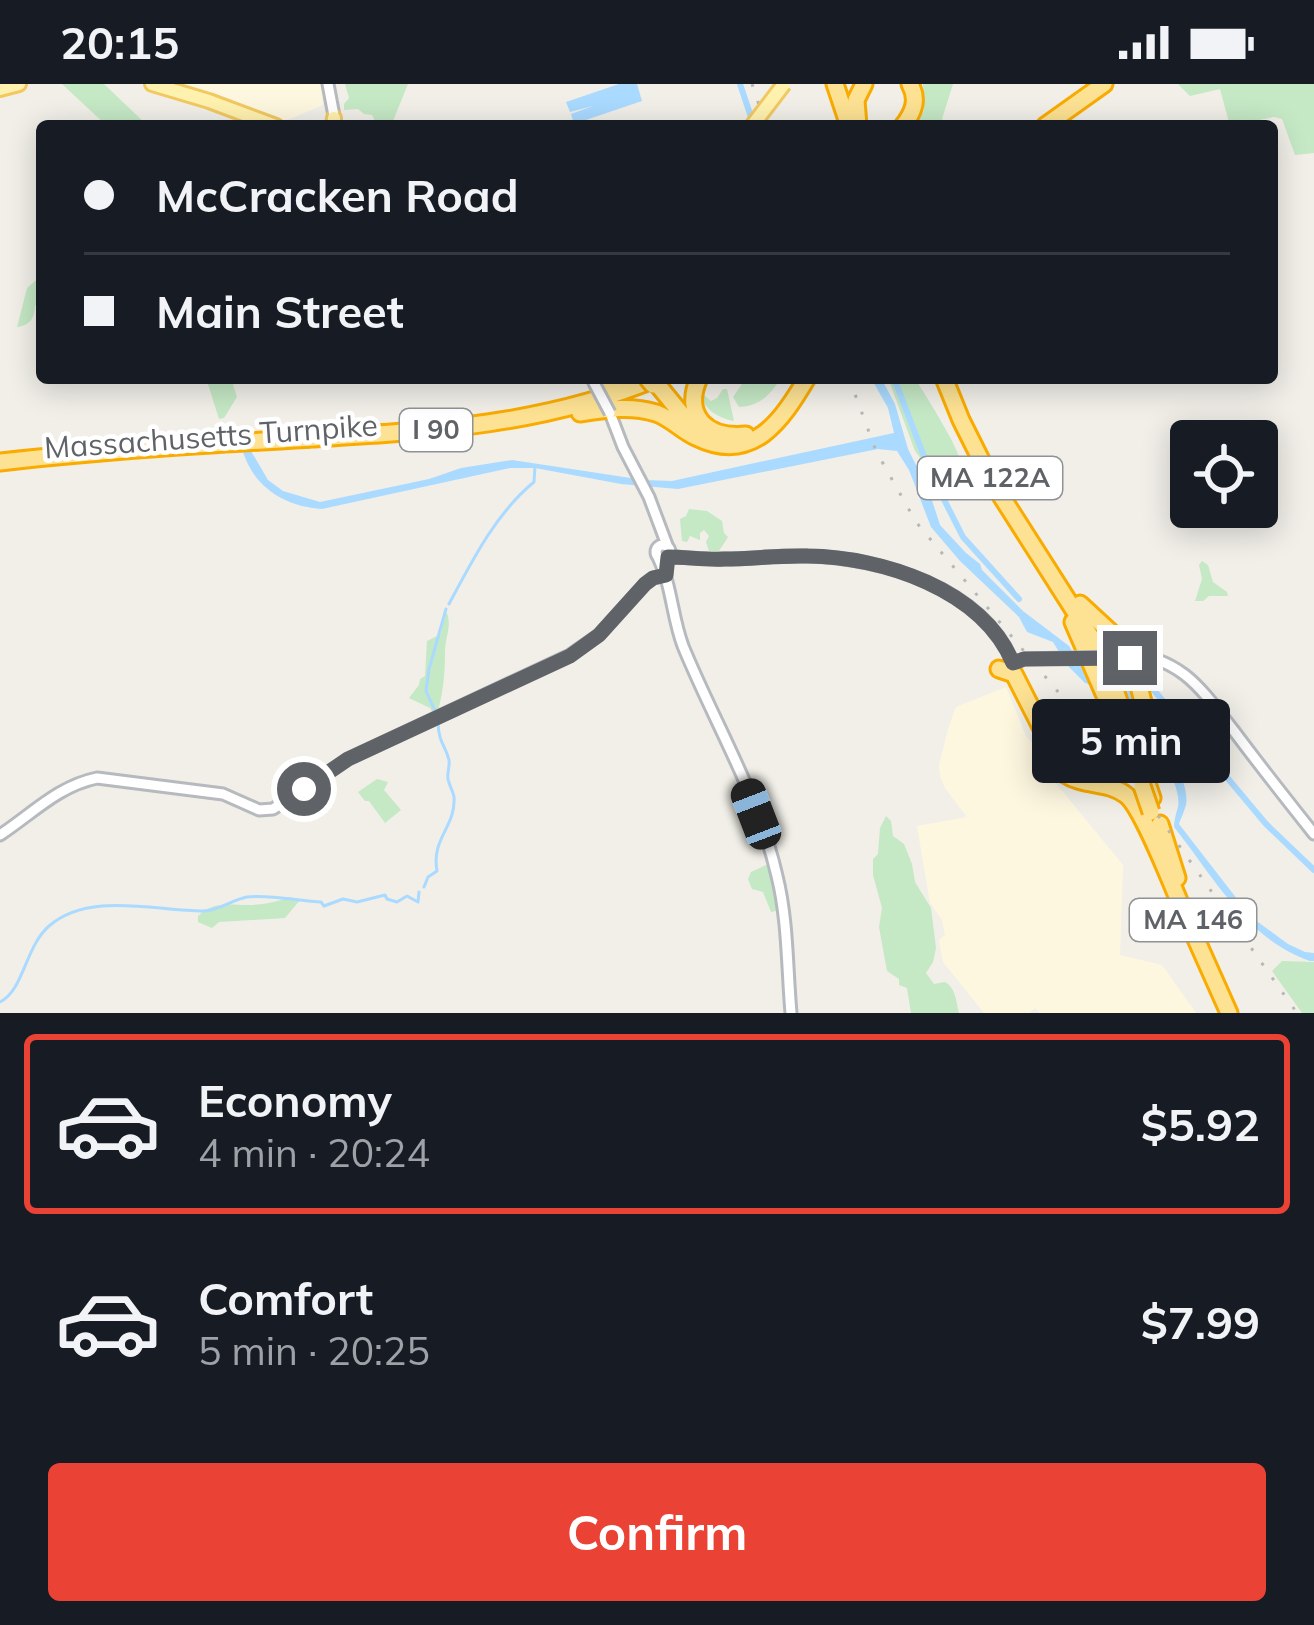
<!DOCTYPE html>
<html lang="en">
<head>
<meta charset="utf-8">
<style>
  :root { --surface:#171b24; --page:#242831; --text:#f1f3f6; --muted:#9ea1a6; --line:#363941; --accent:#ea4335 }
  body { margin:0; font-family:Mulish,sans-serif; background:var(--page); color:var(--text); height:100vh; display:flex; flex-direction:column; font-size:45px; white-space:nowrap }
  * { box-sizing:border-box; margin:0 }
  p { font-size:39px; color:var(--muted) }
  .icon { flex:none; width:66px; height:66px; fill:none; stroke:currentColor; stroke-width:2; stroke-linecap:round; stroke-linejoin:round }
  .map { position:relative; height:929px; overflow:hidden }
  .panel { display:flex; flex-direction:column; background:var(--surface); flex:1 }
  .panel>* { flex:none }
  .top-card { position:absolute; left:36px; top:36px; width:1242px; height:264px; border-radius:12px; box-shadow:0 6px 30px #0003; display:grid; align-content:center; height:264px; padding:0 48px; background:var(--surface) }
  .tools { position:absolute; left:1170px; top:336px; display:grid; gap:24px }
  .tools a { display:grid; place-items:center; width:108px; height:108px; border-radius:12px; background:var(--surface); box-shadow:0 6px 30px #0003; font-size:60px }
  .end { position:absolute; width:54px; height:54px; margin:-27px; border:15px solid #5f6368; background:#fff; box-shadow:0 0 0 6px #fff }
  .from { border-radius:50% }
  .bubble { position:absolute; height:84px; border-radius:12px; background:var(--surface); box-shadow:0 6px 30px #0003; font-size:39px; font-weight:700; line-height:84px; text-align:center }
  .car { position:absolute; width:36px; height:72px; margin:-36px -18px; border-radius:15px; box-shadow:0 0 9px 3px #0007; background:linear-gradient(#222 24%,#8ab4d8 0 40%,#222 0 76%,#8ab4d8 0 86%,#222 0) }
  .top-card b { display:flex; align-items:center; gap:42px; height:114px; font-size:45px }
  .top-card b+b { border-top:3px solid var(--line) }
  .top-card i { width:30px; height:30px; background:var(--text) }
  ul { padding:21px 0 0; list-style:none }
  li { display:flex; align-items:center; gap:36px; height:180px; margin:0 24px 18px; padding:0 24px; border:6px solid transparent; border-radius:12px }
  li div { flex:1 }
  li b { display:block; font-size:45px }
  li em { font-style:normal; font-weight:700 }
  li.selected { border-color:var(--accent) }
  li>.icon { width:108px; height:108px; stroke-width:1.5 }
  .button { display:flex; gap:24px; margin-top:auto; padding:24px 48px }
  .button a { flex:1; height:138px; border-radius:12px; background:var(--accent); color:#fff; font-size:48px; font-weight:700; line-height:138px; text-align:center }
  .status { display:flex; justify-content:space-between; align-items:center; height:84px; padding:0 60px; background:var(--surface); direction:ltr }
  .status svg { height:33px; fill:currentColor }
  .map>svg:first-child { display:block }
  .commercial { fill:#fef7e0 }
  .green { fill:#c5e8c5 }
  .water { fill:#aadaff }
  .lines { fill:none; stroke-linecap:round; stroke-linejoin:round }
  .stream { stroke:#aadaff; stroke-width:3 }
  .canal { stroke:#aadaff; stroke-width:6 }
  .secondary-casing { stroke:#b6babf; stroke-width:15 }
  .primary-casing { stroke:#f2c960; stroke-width:18 }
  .highway-casing { stroke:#f9ab00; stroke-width:21 }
  .secondary { stroke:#fff; stroke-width:9 }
  .primary { stroke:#fff2af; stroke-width:12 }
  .highway { stroke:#fde293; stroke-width:15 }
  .rail { stroke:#b6b7b8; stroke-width:3; stroke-dasharray:3 15; stroke-linecap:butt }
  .secondary-bridge-casing { stroke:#b6babf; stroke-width:15; stroke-linecap:butt }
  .primary-bridge-casing { stroke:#f2c960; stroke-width:18; stroke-linecap:butt }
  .highway-bridge-casing { stroke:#f9ab00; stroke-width:21; stroke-linecap:butt }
  .secondary-bridge { stroke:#fff; stroke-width:9 }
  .primary-bridge { stroke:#fff2af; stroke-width:12 }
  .highway-bridge { stroke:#fde293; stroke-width:15 }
  .route { stroke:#5f6368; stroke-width:15 }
  .labels { text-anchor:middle; stroke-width:9; stroke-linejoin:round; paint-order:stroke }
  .shield { fill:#fff; stroke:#8f9295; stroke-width:3 }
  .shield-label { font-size:27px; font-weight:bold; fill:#5f6368 }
  .street-label { font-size:30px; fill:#5f6368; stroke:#fff }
</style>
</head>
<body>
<div class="status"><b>20:15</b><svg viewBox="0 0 49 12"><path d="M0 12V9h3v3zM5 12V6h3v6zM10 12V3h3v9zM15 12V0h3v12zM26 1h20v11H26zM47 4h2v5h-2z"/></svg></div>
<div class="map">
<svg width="1314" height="929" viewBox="0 0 1314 929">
  <rect width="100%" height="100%" fill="#f1efe8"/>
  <path class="commercial" d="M172,0H321L323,21L285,37Z
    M1006,603L1026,652L1037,664L1045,686L1123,781L1120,871L1162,881L1196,929H1040L1035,924L1030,929H984L943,878L939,856L945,851L942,836L930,819L917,742L967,733L945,704L940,692L939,681L949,642L956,623Z"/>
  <path class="green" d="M62,0H104L148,42H107Z
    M345,0H408L391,42H377L372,31L364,30L358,25L344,26V20L349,14Z
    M923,0H953L942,35L950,42H916L924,26Z
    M1178,0H1314V69L1295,71L1282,35L1274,33L1230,42L1220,5L1190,12Z
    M42,191V214L35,222C35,234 29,242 17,243L27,204Z
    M206,294H231L237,313L224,334L219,335Z
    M746,294H781C771,310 759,323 739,323L733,313Z
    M888,294H915C923,308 965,372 961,383C959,388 951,395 948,398L935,393L915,367Z
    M723,305H727L734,337C719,334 703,326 701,309L711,317L717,314Z
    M689,425L707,427L722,437L724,449L728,453L719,467H709L706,458L709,452L704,446L700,449V456L690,452L687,458L682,457L680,435L686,432Z
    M1202,477L1208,481L1213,498L1227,508L1228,512H1209L1203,517H1195L1202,495L1199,481Z
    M447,529C452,544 445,552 445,568C445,591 443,611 436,634L430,624L409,614L419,601L420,595L425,592L427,557L441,550L443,532Z
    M377,695L388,698L384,706L401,726L385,739L369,717H365L358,708Z
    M886,732L891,737L893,752L904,760L912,780L915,798L931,824L936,864L933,878L926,889L934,900L945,898C956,904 956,918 959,929H911L907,904L899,901V895L887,887L879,843L882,824L873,791V775L878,770L880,744Z
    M766,781H770C775,795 781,812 776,827L771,828L763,808L752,805L748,795L751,788Z
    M290,813L300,816L285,834L219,838L212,844L198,838V832C214,817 228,821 248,821C263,821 276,818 290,813Z
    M1282,877L1314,878V929H1302L1272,887Z"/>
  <path class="water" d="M619,0H637L642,17L574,40L571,30L593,22L570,28L566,18Z
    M871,294H881L895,320L908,365L929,407L940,441L966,469L980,480L982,486L1023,527L1069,562L1087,592C1100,596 1110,582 1123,587L1152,649C1168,660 1190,701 1186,721C1184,728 1181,734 1179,740L1251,833L1288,860L1305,868L1314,869V877H1310C1246,855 1214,793 1174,743C1174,736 1176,730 1178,723C1182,703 1158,663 1142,651L1119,595L1092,601L1085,599L1067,581L1053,558L1027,548L1019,533L960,477L931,443L909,386L897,367L878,365L678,405L621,400L535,384H510L322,425C284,422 255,404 243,368L251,367L268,396L283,407L320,418L429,395L461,384L512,376L644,396L672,397L894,349L888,324Z"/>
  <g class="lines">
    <path class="stream" d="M449,520C472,477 496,429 534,398L535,382
      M436,629L426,607L429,585L446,525
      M424,803L428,793L437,787C431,754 456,743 454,713C453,707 449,701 448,695C447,688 450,682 449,676C445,660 439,660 438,639
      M0,918C24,906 25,863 49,842C89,807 155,827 203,827C219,827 231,816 247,813C267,810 300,817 321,818L324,822L343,815L357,818L385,811L387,815L397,818L407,812L418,818L419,808"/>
    <path class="canal" d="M740,0L752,36
      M894,294L930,388L963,453L1019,515
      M1147,598L1266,740L1314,786"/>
    <defs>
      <path id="secondary" d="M328,0L335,37
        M610,329L623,363L649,413L667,461
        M656 468a7 7 0 1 1 14 0a7 7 0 1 1-14 0Z
        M658,473C672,502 672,533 683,562C714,638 759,712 777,792C788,836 787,884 791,929
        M668,473C687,473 705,476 724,475C752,475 780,471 808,472C882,474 983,504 1013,579L1024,575
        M1125,572C1145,569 1168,578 1185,591C1204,606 1219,628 1234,647C1260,682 1287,716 1314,750
        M0,751C32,730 58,702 97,694L223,710L259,726L273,725L348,675L570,571L599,551L645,500L653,494L666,491"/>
      <path id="primary" d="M152,0L209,17L276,42
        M0,5L19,0
        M333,42L334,34"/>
      <path id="highway" d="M835,0L849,42
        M858,42L856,16L864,0
        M903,42C913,29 919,16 910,0
        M1045,42L1104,0
        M699,294C682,332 708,355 746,351
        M944,294L961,336L991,396L1091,553L1112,597L1152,714
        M657,300L693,344
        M601,305L622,294
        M580,329C606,325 631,321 656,329C671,334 682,347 696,353C753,381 782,336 807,294
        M0,378C104,366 209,360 313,354C433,347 544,341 657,294
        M1080,520L1119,556L1139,602L1145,626L1150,690
        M1073,538L1109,621L1116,652
        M999,585L1014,590L1065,690C1084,703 1108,697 1126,711C1144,725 1176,812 1188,838
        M1160,740L1177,794
        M1184,828L1229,929"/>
    </defs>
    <use href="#secondary" class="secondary-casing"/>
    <use href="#primary" class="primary-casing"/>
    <use href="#highway" class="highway-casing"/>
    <use href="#secondary" class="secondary"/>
    <use href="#primary" class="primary"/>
    <use href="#highway" class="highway"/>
    <path class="rail" d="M752,0L766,42
      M849,294L876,367L916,438L1140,706L1297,929"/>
    <defs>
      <path id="secondary-bridge" d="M593,297L610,329
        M1024,575L1116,573"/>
      <path id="primary-bridge" d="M752,42L784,0"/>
      <path id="highway-bridge" d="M647,294L653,301
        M1106,682L1114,670L1116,652
        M1142,702L1151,728"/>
    </defs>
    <use href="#secondary-bridge" class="secondary-bridge-casing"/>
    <use href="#primary-bridge" class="primary-bridge-casing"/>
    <use href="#highway-bridge" class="highway-bridge-casing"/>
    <use href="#secondary-bridge" class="secondary-bridge"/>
    <use href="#primary-bridge" class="primary-bridge"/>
    <use href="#highway-bridge" class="highway-bridge"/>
  </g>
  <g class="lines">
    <path class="route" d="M304,705L348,675L570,572L599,551L645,500L653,494L666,491L668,473C687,473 705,476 724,475C752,475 780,471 808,472C882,473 982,505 1013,579L1024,575L1130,574"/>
  </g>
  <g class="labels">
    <g class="shield">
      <rect x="400" y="325" width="72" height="42" rx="9"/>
      <rect x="918" y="373" width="144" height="42" rx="9"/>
      <rect x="1130" y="815" width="126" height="42" rx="9"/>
    </g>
    <g class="shield-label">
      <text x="436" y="355">I 90</text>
      <text x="990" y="403">MA 122A</text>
      <text x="1193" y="845">MA 146</text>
    </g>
    <g class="street-label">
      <text transform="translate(211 353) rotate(-4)" y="10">Massachusetts Turnpike</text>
    </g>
  </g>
</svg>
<div class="tools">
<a><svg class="icon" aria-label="locate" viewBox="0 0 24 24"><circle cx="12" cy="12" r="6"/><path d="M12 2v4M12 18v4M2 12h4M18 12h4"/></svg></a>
</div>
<i class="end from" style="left:304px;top:705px"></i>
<i class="end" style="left:1130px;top:574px"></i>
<div class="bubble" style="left:1032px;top:615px;width:198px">5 min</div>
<i class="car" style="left:756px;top:730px;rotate:339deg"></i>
<div class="top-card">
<b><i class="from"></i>McCracken Road</b>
<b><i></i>Main Street</b>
</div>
</div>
<section class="panel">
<ul>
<li class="selected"><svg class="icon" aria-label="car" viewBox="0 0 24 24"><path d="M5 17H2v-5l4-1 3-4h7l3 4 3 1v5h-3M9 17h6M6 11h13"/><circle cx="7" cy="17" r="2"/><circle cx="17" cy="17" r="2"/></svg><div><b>Economy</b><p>4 min · 20:24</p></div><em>$5.92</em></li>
<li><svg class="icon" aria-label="car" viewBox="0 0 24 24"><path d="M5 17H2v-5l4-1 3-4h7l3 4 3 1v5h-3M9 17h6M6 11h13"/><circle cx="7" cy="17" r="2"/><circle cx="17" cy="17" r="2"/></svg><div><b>Comfort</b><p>5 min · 20:25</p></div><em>$7.99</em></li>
</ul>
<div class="button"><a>Confirm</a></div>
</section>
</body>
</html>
